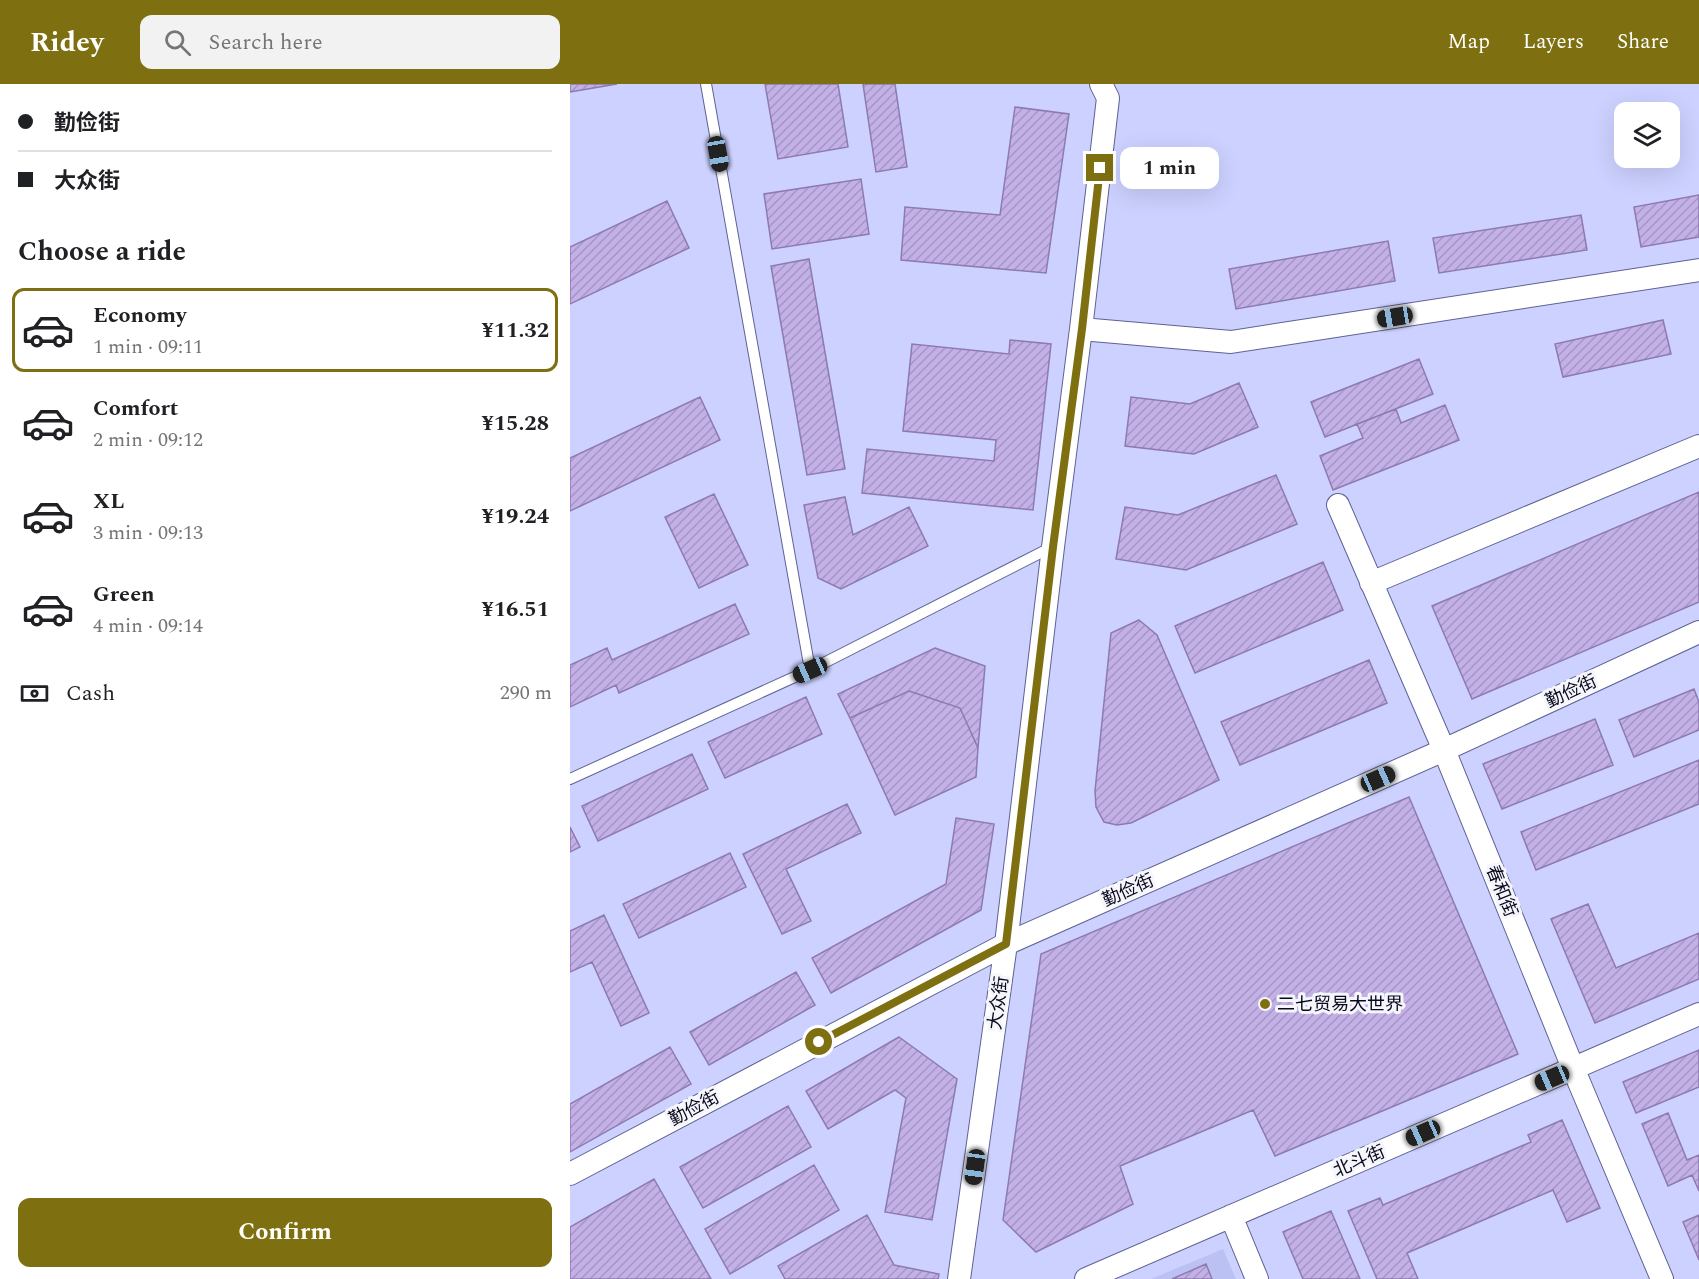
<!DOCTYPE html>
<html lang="en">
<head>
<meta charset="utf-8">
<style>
  :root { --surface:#fff; --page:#f2f2f2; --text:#202124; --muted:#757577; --line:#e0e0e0; --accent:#7e7010 }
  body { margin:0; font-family:Spectral,"Noto Sans SC",serif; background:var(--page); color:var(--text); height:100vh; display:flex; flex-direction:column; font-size:22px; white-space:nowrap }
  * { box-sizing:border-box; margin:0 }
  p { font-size:20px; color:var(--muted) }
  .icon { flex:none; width:33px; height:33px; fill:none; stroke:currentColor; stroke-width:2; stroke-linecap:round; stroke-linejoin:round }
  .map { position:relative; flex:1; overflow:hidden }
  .drawer { display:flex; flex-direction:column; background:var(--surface); width:570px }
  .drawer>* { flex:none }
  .top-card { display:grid; align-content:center; height:132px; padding:0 18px; background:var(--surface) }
  .buttons { position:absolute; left:1044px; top:18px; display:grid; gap:12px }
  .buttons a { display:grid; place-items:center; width:66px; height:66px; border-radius:12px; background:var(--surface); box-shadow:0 6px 24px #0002; font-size:30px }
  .end { position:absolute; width:27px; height:27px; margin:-14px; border:8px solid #7e7010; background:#fff; box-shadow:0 0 0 3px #fff }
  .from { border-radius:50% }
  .bubble { position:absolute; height:42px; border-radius:12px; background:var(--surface); box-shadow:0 6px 24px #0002; font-size:20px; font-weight:700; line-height:42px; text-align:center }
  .car { position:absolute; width:18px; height:36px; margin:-18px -9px; border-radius:8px; box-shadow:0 0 4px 2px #0007; background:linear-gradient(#222 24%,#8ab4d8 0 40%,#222 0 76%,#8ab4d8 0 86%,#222 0) }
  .top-card b { display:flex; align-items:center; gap:21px; height:57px; font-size:22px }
  .top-card b+b { border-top:2px solid var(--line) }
  .top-card i { width:15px; height:15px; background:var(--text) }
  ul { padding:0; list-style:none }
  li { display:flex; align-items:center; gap:18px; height:84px; margin:0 12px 9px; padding:0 6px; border:3px solid transparent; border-radius:12px }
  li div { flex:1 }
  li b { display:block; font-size:22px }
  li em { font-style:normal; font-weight:700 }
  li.selected { border-color:var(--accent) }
  li>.icon { width:54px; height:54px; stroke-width:1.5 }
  h2 { padding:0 18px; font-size:27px; line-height:72px }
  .pay { display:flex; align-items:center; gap:15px; height:66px; padding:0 18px; font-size:22px }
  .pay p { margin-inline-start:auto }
  .primary-button { display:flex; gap:12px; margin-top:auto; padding:12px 18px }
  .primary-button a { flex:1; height:69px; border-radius:12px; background:var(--accent); color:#fff; font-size:24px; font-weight:700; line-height:69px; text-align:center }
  header { display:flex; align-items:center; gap:36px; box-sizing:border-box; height:84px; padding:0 30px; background:var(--accent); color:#fff }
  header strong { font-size:28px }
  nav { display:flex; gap:33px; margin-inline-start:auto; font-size:21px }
  .search { width:420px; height:54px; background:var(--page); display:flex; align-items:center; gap:15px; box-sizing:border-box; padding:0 21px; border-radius:12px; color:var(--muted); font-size:22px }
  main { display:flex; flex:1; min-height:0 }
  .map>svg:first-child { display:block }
  .built { fill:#bcc1f3 }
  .building { fill:url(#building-hatch); stroke:#8d7aae; stroke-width:1.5 }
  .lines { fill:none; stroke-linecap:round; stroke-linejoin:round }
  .lane-casing { stroke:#5e6293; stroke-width:12 }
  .street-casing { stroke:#5e6293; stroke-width:24 }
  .lane { stroke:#fff; stroke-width:10 }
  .street { stroke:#fff; stroke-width:22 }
  .route { stroke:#7e7010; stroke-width:8 }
  .poi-dot { fill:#7e7010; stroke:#f5f6fc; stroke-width:2 }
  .labels { text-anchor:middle; stroke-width:6; stroke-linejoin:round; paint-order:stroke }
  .street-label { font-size:18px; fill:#09091c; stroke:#f5f6fc }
  .poi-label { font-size:18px; fill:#09091c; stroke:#f5f6fc; text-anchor:start }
</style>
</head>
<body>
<header>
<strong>Ridey</strong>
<div class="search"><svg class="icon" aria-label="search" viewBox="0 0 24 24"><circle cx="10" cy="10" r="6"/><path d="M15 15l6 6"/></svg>Search here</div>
<nav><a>Map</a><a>Layers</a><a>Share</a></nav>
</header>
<main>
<section class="drawer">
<div class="top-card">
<b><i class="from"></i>勤俭街</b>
<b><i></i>大众街</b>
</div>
<h2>Choose a ride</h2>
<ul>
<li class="selected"><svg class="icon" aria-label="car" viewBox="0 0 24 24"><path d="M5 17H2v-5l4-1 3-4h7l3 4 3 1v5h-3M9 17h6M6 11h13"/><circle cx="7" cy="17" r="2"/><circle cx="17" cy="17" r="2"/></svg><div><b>Economy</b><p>1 min · 09:11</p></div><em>¥11.32</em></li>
<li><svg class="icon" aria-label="car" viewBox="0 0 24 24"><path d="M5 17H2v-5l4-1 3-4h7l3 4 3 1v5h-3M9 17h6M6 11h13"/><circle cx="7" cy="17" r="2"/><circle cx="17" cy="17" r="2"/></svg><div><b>Comfort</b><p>2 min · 09:12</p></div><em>¥15.28</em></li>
<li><svg class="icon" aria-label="car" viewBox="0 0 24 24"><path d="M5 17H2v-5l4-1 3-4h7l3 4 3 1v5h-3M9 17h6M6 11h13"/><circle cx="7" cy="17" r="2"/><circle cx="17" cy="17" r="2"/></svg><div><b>XL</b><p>3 min · 09:13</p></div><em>¥19.24</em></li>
<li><svg class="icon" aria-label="car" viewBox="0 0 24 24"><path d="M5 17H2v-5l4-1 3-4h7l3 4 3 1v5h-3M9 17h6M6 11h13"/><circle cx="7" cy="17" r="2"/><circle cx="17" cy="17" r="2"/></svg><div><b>Green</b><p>4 min · 09:14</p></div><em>¥16.51</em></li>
</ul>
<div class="pay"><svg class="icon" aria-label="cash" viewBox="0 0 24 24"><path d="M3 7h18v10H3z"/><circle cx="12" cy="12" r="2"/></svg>Cash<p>290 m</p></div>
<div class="primary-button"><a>Confirm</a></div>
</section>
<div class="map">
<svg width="1129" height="1195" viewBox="0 0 1129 1195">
  <defs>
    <pattern id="building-hatch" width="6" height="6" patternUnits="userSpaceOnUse" patternTransform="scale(1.5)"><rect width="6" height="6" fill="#c3b0e6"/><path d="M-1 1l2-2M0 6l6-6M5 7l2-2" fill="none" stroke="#a696c5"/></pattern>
  </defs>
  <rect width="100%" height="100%" fill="#cdd1ff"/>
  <path class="built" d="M653,1165L666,1195H581Z"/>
  <path class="building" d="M0,0H47L0,8Z
    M195,0H268L278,63L208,75Z
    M293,0H325L337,83L306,88Z
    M445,23L499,30L476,189L331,176L335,123L430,131Z
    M291,95L299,150L202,165L194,110Z
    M1129,111V153L1071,163L1064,123Z
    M97,117L119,164L0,220V163Z
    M1011,131L1017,166L869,189L863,154Z
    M818,157L825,197L666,225L659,185Z
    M239,175L275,385L237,391L201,182Z
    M1093,236L1101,270L993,293L985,260Z
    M440,256L481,260L463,426L292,409L297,365L424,377L426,356L333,347L342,260L439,270Z
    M849,275L863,310L755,353L741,318Z
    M669,299L688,343L624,370L555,362L561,313L620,320Z
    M130,313L150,356L0,427V374Z
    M875,321L889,356L763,406L750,372L793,354L787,340L826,325L831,339Z
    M706,391L727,440L616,486L546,475L555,423L608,431Z
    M1129,408V518L902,615L862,522Z
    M144,410L178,481L129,504L95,433Z
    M275,413L283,451L339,423L358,462L271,505L248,494L234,421Z
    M753,478L773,526L625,589L605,542Z
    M165,520L179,550L49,609L46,601L0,623V581L37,564L42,576Z
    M569,536L587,551L649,696L561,739L547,741L534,738L526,723L525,707L541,549Z
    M365,564L415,582L408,664L390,624L339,607L280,634L268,610Z
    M799,576L817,619L670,681L651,638Z
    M1124,605L1129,618V646L1064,673L1049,636Z
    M339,607L390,624L408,664L406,693L325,731L280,634Z
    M236,613L252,650L155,694L138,658Z
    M1025,635L1043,681L932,725L913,680Z
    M122,670L138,705L28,757L12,722Z
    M1129,676V720L966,786L951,748Z
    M839,713L948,970L705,1072L683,1026L550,1082L563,1120L466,1168L433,1136L471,870Z
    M277,720L291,749L216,785L241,837L212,850L173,770Z
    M386,734L424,740L411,826L261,909L242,874L376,800Z
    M0,743L10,763L0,768Z
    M160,769L176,803L69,854L53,820Z
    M1018,820L1046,884L1129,849V895L1025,939L981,835Z
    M34,831L79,929L51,942L22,878L0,888V847Z
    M226,888L245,921L139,981L120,948Z
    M329,953L387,995L362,1136L315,1128L336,1014L325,1006L258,1045L236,1007Z
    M100,963L121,1000L0,1068V1020Z
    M1129,966V1003L1066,1029L1053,998Z
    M218,1022L241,1063L133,1124L110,1083Z
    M1098,1029L1117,1076L1129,1071V1107L1122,1091L1098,1102L1072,1040Z
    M992,1036L1030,1124L997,1138L983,1106L837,1169L848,1195H807L778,1127L810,1114L813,1121L961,1058L958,1051Z
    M244,1081L269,1126L160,1190L135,1145Z
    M84,1095L141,1195H0V1143Z
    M761,1127L790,1195H733L713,1148Z
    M297,1131L324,1181L369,1190L368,1195H215L208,1182Z
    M1129,1131V1176L1113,1138Z
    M636,1180L642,1195H602Z"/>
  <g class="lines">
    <defs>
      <path id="lane" d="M136,0L240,586
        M0,695L240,586L482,463"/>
      <path id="street" d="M511,245L661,258L1129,186
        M768,421L874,666L1003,984L1092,1195
        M801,499L1129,362
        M0,1090L436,860L874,666L1129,548
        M661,1132L687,1195
        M389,1195L436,860L483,463L511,245L538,14L531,0
        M516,1195L1129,930"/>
    </defs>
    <use href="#lane" class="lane-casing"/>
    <use href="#street" class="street-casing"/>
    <use href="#lane" class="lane"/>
    <use href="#street" class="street"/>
  </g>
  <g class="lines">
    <path class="route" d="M249,958L436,860L483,463L512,245L530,84"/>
  </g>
  <circle class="poi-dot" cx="695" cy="920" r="6"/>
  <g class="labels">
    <g class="street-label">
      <text transform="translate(1001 607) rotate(-25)" y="6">勤俭街</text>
      <text transform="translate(558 806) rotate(-24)" y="6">勤俭街</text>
      <text transform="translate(932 807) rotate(68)" y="6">春和街</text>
      <text transform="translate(428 919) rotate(-82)" y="6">大众街</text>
      <text transform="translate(124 1024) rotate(-28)" y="6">勤俭街</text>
      <text transform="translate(789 1077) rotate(-23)" y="6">北斗街</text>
    </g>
    <g class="poi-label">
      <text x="707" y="926">二七贸易大世界</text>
    </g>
  </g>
</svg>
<div class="buttons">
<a><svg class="icon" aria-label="layers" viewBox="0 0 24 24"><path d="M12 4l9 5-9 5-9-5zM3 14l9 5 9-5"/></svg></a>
</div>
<i class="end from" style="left:249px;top:958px"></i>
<i class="end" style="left:530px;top:84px"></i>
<div class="bubble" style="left:550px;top:63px;width:99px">1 min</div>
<i class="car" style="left:148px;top:70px;rotate:170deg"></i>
<i class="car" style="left:825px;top:233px;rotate:261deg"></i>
<i class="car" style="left:240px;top:586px;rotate:246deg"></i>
<i class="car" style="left:808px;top:695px;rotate:66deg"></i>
<i class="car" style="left:982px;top:994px;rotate:247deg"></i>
<i class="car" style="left:853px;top:1049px;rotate:246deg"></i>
<i class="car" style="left:405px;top:1083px;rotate:188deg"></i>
</div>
</main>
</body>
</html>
